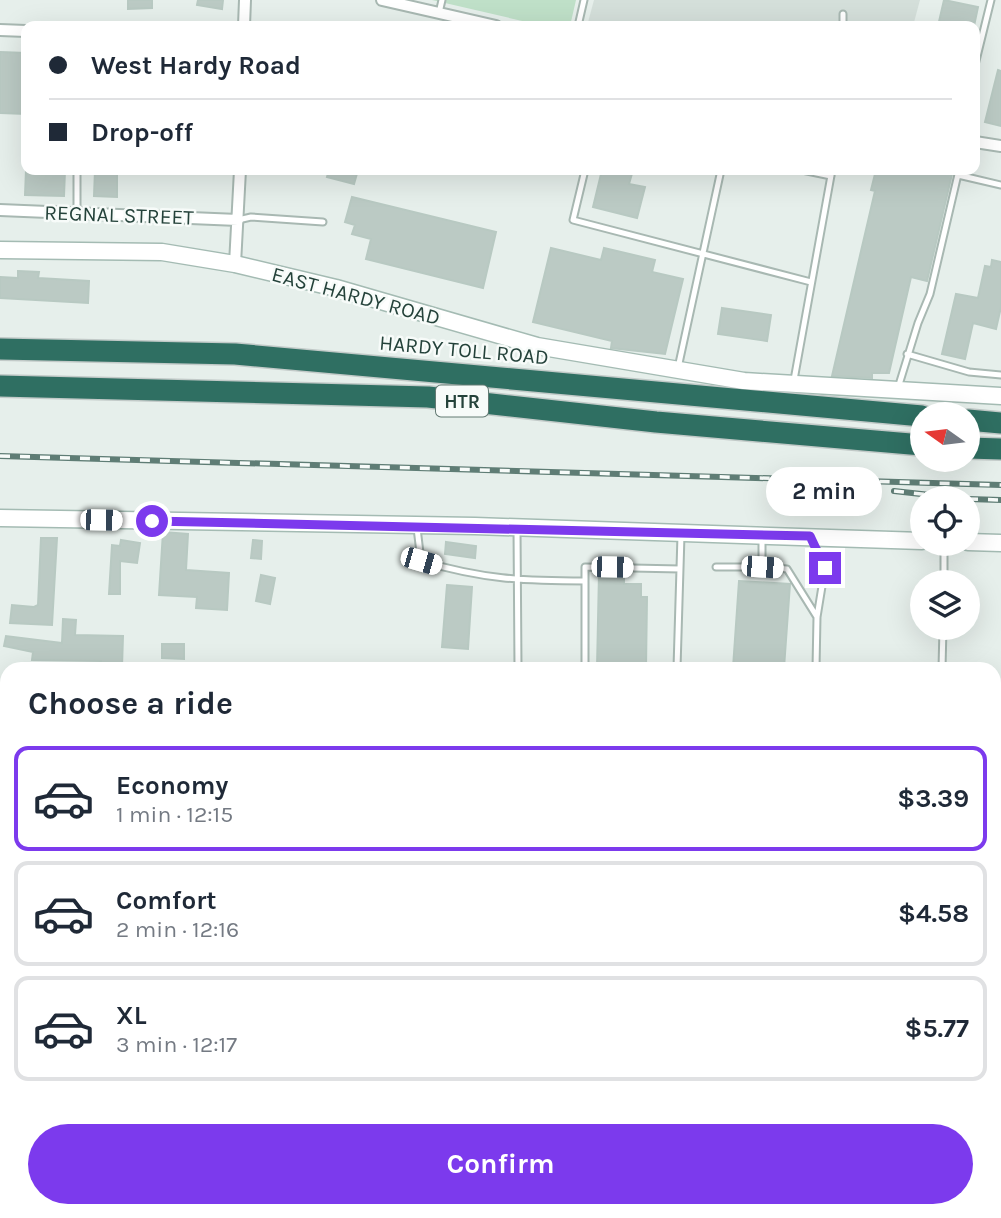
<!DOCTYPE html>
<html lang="en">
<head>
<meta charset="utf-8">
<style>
  :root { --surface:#fff; --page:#f6f6f7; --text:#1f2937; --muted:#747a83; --line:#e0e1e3; --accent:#7c3aed }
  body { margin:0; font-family:Karla,sans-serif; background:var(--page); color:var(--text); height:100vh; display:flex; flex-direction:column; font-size:26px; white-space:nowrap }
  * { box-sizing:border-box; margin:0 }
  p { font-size:23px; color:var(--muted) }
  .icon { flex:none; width:38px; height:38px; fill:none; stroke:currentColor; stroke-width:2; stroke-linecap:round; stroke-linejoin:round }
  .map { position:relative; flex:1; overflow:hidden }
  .sheet { position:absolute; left:0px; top:662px; width:1001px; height:556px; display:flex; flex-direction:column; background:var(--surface); border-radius:21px 21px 0 0; box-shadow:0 7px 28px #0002 }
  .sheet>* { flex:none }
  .top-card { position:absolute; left:21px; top:21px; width:959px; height:154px; border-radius:14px; box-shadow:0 7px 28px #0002; display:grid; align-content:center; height:154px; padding:0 28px; background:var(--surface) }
  .needle { width:46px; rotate:284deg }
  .tools { position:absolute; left:910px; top:402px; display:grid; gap:14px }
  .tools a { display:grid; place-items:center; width:70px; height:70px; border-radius:50%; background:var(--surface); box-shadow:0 7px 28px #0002; font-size:35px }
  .end { position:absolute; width:32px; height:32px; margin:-16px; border:9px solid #7c3aed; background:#fff; box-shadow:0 0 0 4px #fff }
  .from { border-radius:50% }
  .bubble { position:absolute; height:49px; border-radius:24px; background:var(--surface); box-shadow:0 7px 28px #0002; font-size:23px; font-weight:700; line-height:49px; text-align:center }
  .car { position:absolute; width:21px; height:42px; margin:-21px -10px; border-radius:9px; box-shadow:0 0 5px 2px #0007; background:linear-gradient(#fff 24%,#345 0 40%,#fff 0 76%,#345 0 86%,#fff 0) }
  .top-card b { display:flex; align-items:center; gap:24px; height:66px; font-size:26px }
  .top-card b+b { border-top:2px solid var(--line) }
  .top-card i { width:18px; height:18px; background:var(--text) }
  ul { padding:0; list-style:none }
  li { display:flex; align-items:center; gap:21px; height:105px; margin:0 14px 10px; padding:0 14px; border:4px solid var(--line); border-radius:14px }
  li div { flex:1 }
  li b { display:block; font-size:26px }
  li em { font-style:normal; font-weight:700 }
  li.on { border-color:var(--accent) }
  li>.icon { width:63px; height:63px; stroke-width:1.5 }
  h2 { padding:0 28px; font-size:32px; line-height:84px }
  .primary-button { display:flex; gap:14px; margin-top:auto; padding:14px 28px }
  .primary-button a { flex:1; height:80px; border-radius:42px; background:var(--accent); color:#fff; font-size:28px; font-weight:700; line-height:80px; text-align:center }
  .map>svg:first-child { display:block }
  .built { fill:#d4dfda }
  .green { fill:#bfe0c8 }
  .building { fill:#bbcac4; stroke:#b8c9c2; stroke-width:2 }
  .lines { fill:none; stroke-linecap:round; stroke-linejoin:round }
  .lane-casing { stroke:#a8b8b2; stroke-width:9 }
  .street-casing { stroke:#a8b8b2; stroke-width:14 }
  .secondary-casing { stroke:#a4bbb3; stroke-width:19 }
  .highway-casing { stroke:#c2cac8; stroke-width:24 }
  .lane { stroke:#fff; stroke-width:5 }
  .street { stroke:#fff; stroke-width:10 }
  .secondary { stroke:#fff; stroke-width:16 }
  .highway { stroke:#2f6f62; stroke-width:21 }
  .rail-casing { stroke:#5f7d75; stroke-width:6 }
  .rail { stroke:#f7fbf9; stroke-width:3.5; stroke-dasharray:10; stroke-linecap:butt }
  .route { stroke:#7c3aed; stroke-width:9 }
  .labels { text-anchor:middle; stroke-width:5; stroke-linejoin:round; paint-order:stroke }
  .shield { fill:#f7fbf9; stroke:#637a73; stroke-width:2 }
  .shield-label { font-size:19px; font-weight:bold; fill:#24423a }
  .street-label { font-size:21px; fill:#24423a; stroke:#f7fbf9 }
</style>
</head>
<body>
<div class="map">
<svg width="1001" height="1218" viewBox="0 0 1001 1218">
  <rect width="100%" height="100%" fill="#e6efeb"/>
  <path class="built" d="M594,0H920L913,26H587Z"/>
  <path class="green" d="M432,0H576L570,26H544Z"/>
  <path class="building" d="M128,0H152V8L128,9Z
    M198,0H223L222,9L197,5Z
    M944,0L978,7L974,26H938Z
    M0,52L26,53V114L0,113Z
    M998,70L1001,71V126L985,122Z
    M26,170H65L64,196L25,195Z
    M95,170H117V197L94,196Z
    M329,170H358L354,184L327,177Z
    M602,170H633L629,184L645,187L637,218L593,207Z
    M876,170H953L927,281L911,277L889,373H872V378L832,376L875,191L871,190Z
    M352,197L496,232L483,288L366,259L371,239L352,234L355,225L345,222Z
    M551,248L601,260L604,248L655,260L652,272L683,279L665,354L611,348L612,341L533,322Z
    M992,260L1001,262V307L996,329L973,323L965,359L942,354L956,294L978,298L985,266L991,267Z
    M18,271L39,272L38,278L89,281L88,303L0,298V277L18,278Z
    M722,308L771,315L767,341L718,334Z
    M163,532L188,534L186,570L229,573L227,610L196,608L197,597L159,595Z
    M41,538H57L52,625L10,623L12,605L34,607L38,605Z
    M121,540L140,543L137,563L120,561V594H109L112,545L120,546Z
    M253,540L262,541L261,559L251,558Z
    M446,542L476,546L475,558L445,554Z
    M599,573H624V584H641V597H647L646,668H597Z
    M261,575L275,578L270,604L256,601Z
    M739,581L790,584L784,668H733Z
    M447,585L472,587L468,649L442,647Z
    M63,619L76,620L75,635L123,636L122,667L101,666V661L32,660L33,652L4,646L6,636L62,643Z
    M162,644H184V659L162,658Z"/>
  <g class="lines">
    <defs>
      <path id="lane" d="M439,13L442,0
        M578,26L584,0
        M843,26V14
        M975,65L991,0
        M585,170L573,220L811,282
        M802,170L831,176
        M958,175L1001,185
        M77,213V170
        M238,220L251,217L323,222
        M907,354L969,372L1001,375
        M678,368L721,170
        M794,380L832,170
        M898,388L918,323L930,294L959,170
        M417,528L421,561C483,579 521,581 585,581
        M517,528L518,668
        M762,537V567L787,569L817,617
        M812,539L825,568L817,617L816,668
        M944,544V583
        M716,567H762
        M585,668V567L680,569
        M677,668L681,535
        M942,668L943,628
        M7,777V776
        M994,847L1001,777
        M147,1211L160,1218"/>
      <path id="street" d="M382,0L496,26
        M244,26L245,0
        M0,30L26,31
        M975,142L1001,146
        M0,210L238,220
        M235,264L240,170
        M0,696H7
        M180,1218L181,1211
        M422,1218L423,1211"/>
      <path id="secondary" d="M0,250L162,252L235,264L336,288L537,346L744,381L1001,396
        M0,518L475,526L922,541
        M968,542L1001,543
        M0,1060L7,1061
        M994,1182L1001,1184"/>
      <path id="highway" d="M0,349L235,354L922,416
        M0,386L428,397L656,422L922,445
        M968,420L1001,423
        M968,448L1001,449"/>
    </defs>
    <use href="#lane" class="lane-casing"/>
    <use href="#street" class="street-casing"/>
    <use href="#secondary" class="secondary-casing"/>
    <use href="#highway" class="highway-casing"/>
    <use href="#lane" class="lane"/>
    <use href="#street" class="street"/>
    <use href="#secondary" class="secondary"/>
    <use href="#highway" class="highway"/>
    <defs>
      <path id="rail" d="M0,456L1001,485
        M894,491L966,499
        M968,499L1001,500"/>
    </defs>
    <use href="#rail" class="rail-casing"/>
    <use href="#rail" class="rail"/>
  </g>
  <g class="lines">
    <path class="route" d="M152,521L810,536L825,568"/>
  </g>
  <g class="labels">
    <rect class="shield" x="436" y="385.5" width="52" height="31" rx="5"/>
    <g class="shield-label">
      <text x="462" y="408">HTR</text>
    </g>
    <g class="street-label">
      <text transform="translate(119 215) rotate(2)" y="7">REGNAL STREET</text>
      <text transform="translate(356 296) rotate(15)" y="7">EAST HARDY ROAD</text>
      <text transform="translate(464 350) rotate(5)" y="7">HARDY TOLL ROAD</text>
    </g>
  </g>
</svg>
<div class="tools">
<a><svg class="needle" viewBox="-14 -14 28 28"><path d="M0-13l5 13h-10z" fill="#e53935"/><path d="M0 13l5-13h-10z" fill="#747a83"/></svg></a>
<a><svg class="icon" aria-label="locate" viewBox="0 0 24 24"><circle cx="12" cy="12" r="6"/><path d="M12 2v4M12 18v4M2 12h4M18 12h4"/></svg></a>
<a><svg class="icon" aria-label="layers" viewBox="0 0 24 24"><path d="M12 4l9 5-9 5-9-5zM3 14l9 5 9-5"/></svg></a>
</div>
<i class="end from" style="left:152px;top:521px"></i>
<i class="end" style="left:825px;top:568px"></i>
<div class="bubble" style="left:766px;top:467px;width:116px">2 min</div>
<i class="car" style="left:101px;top:520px;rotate:91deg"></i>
<i class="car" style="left:421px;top:561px;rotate:106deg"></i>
<i class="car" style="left:612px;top:567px;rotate:91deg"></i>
<i class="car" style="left:762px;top:567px;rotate:94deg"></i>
<div class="top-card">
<b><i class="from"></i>West Hardy Road</b>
<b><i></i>Drop-off</b>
</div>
<section class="sheet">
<h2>Choose a ride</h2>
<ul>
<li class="on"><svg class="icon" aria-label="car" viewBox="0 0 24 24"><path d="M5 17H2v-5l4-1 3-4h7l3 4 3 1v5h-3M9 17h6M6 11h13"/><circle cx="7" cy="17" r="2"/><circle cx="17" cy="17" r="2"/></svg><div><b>Economy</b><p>1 min · 12:15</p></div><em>$3.39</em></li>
<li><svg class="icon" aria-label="car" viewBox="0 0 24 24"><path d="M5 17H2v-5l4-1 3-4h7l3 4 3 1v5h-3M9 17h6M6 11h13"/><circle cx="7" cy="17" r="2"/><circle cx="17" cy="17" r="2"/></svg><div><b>Comfort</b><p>2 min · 12:16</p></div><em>$4.58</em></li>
<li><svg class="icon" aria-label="car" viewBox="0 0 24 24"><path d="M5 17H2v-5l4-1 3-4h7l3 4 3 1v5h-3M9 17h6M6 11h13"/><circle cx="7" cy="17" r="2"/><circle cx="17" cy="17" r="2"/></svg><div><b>XL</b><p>3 min · 12:17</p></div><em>$5.77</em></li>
</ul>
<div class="primary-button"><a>Confirm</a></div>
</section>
</div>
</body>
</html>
